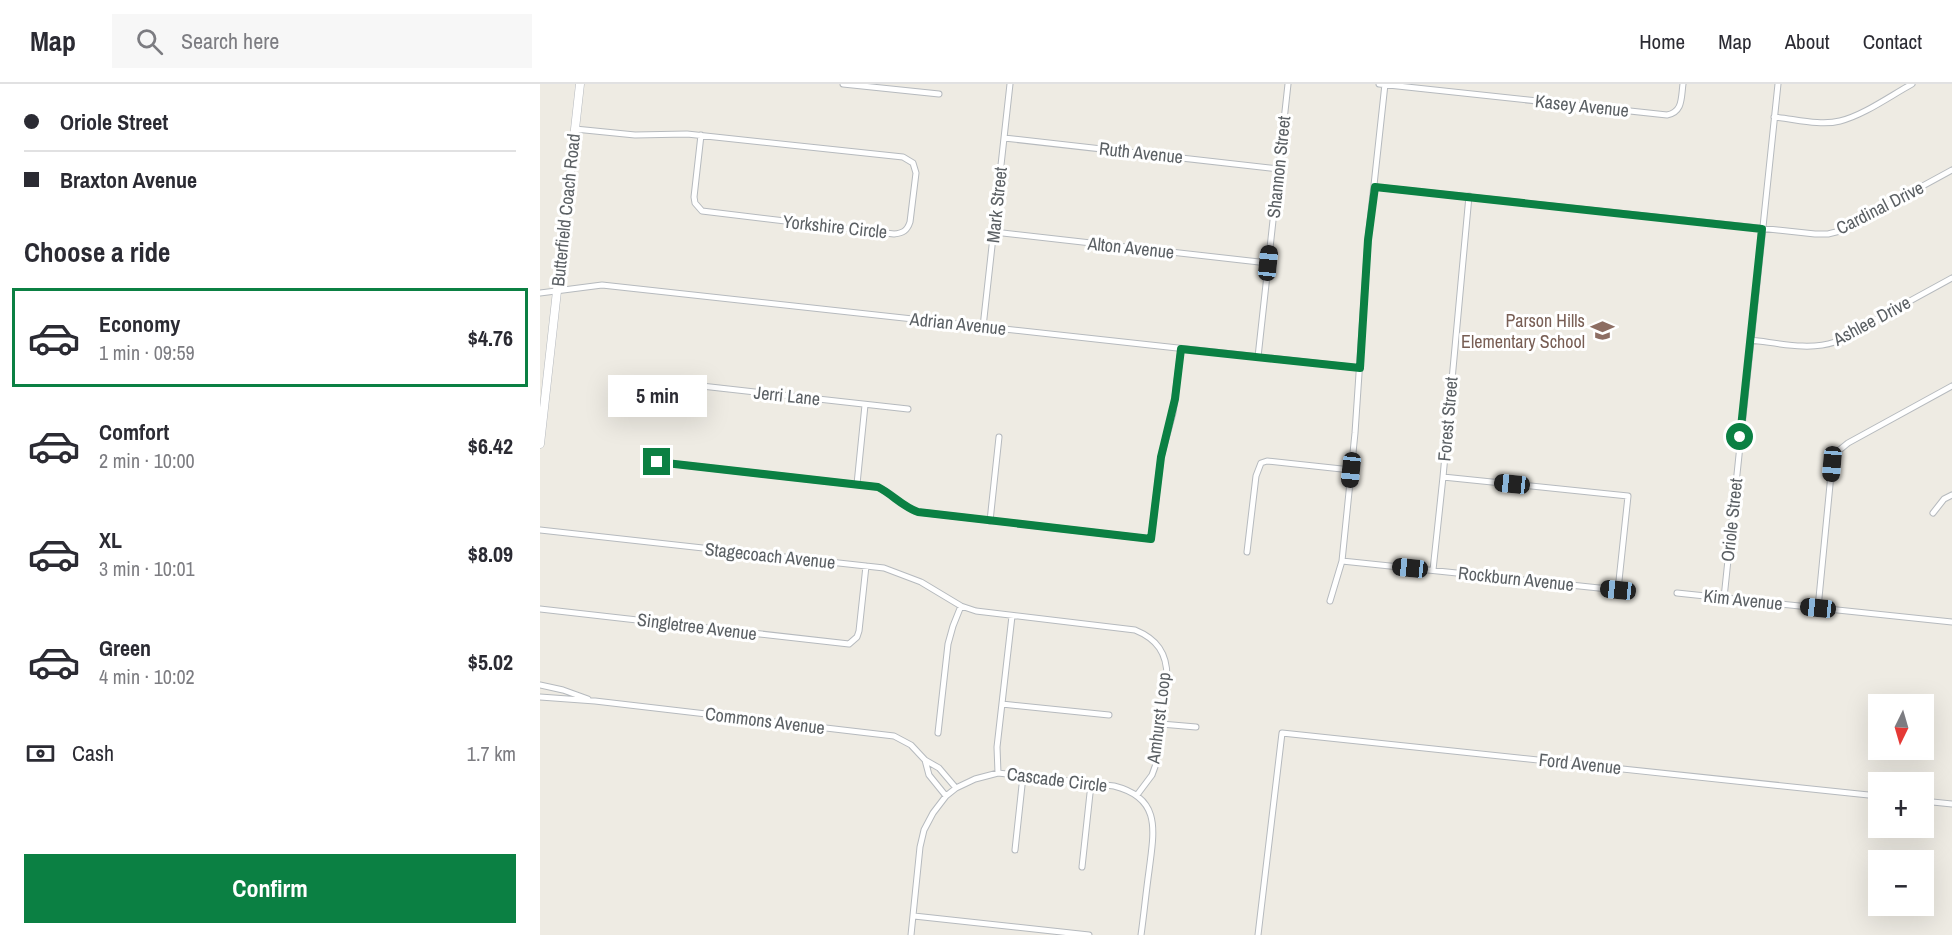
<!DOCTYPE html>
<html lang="en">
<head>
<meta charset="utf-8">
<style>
  :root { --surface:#fff; --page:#f7f7f7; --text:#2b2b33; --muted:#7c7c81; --line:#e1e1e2; --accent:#0b8043 }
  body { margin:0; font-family:"Archivo Narrow",sans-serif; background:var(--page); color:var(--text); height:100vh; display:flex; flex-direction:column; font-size:22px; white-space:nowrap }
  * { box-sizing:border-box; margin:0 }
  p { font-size:20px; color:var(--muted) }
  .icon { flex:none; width:33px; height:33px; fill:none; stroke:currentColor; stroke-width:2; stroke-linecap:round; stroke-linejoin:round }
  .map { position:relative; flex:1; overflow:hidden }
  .sheet { display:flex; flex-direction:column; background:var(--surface); width:540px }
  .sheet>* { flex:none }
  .guide { display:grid; align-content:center; height:132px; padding:0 24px; background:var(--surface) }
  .needle { width:39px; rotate:185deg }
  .tools { position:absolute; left:1328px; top:610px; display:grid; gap:12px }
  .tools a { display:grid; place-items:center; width:66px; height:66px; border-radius:0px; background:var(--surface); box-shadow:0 6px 24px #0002; font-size:30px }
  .end { position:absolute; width:27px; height:27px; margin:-14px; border:8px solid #0b8043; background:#fff; box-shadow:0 0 0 3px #fff }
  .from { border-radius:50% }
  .bubble { position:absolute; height:42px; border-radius:0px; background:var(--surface); box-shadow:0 6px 24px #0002; font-size:20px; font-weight:700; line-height:42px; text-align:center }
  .car { position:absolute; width:18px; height:36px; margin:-18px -9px; border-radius:8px; box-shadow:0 0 4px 2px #0007; background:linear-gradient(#222 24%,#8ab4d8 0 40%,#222 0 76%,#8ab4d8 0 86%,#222 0) }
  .guide b { display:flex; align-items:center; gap:21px; height:57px; font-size:22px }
  .guide b+b { border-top:2px solid var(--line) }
  .guide i { width:15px; height:15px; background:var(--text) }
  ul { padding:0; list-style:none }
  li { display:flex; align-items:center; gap:18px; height:99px; margin:0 12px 9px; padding:0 12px; border:3px solid transparent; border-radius:0px }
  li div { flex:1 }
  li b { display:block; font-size:22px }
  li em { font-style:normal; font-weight:700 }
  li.on { border-color:var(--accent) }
  li>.icon { width:54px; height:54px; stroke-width:1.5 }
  h2 { padding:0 24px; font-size:27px; line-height:72px }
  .pay { display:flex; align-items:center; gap:15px; height:66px; padding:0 24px; font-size:22px }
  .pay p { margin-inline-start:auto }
  .cta { display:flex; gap:12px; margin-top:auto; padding:12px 24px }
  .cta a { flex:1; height:69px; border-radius:0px; background:var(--accent); color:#fff; font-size:24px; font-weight:700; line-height:69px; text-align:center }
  header { display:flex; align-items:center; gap:36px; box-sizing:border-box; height:84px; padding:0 30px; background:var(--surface); border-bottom:2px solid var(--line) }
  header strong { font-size:28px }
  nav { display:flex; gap:33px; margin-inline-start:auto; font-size:21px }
  .search { width:420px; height:54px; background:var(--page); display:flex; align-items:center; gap:15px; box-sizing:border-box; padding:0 21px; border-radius:0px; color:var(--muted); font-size:22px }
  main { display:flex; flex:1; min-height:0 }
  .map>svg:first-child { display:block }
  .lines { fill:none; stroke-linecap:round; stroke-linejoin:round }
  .minor-casing { stroke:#b6babe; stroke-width:7 }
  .secondary-casing { stroke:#b5b9be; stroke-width:9 }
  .minor { stroke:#fff; stroke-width:5 }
  .secondary { stroke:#fff; stroke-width:8 }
  .route { stroke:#0b8043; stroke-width:8 }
  .labels { text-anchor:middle; stroke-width:6; stroke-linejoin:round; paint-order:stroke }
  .street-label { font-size:18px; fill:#5b6064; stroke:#fff }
  .education-label { font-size:18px; fill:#785e54; stroke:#fff; text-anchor:end }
</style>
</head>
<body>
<header>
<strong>Map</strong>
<div class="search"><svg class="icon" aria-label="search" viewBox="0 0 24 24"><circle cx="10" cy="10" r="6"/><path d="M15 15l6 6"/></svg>Search here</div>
<nav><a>Home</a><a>Map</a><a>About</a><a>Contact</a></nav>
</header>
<main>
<section class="sheet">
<div class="guide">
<b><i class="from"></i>Oriole Street</b>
<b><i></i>Braxton Avenue</b>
</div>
<h2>Choose a ride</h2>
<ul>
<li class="on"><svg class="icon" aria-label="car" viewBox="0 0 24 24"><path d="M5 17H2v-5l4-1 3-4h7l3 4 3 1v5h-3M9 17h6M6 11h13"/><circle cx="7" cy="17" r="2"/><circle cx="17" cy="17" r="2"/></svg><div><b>Economy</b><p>1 min · 09:59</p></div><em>$4.76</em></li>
<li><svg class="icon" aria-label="car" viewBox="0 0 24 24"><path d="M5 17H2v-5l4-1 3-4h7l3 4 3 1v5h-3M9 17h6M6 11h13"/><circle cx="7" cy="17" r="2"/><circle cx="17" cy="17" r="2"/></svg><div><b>Comfort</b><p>2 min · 10:00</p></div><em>$6.42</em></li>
<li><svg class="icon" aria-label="car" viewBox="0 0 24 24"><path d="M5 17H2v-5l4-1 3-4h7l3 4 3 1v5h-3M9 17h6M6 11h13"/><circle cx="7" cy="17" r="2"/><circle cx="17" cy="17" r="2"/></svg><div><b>XL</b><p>3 min · 10:01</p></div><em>$8.09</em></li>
<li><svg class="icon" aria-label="car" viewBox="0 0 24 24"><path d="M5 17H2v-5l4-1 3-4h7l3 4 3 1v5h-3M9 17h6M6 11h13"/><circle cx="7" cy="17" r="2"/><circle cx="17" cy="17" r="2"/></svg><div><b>Green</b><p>4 min · 10:02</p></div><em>$5.02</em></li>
</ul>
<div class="pay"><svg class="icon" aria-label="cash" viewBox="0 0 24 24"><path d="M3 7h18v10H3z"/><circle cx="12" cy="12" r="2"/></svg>Cash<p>1.7 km</p></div>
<div class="cta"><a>Confirm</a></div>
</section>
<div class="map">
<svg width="1412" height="851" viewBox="0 0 1412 851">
  <rect width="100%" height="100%" fill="#eeebe3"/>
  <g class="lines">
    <defs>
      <path id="minor" d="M303,0L399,10
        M839,0L1127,31C1143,28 1141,14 1143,0
        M1234,33C1255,35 1280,42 1300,37C1324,31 1350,12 1372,0
        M35,45L95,51L147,50L363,73L373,79L376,89L370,138C367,147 363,149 354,150L162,127L155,119L154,113L161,51
        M464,54L738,85
        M835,103L1275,150H1288L1300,147L1412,86
        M454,148L728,179
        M0,209L62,201L820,284
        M443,243L470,0
        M1211,256C1238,259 1269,267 1295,258L1412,194
        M718,273L748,0
        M126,298L368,325
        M117,378L338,403C352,410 363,423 378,428L611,455L621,373L633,329L641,265
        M317,400L325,321
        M1393,429L1404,415L1412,411
        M450,437L459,353
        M0,446L344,484L381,498L421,522L436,527L595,546C617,555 627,569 627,593L616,680L612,691L597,711
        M707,468L716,392L721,379L727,377L811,386
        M802,477L1078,506L1088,412L903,393
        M893,486L903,393L929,112
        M1137,509L1412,538
        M1184,514L1238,0
        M790,517L802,477L815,349L828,156L845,0
        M1278,524L1292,380L1297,368L1308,359L1412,302
        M0,525L309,560L317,553L319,547L326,482
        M0,601L23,606L48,615
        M0,613L55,617L354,652L371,661L385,676L399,684L416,704
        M462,620L569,631
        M621,640L656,643
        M398,649L408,560L413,542L421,522
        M385,676L389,691L406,712
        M458,689L457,663L472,532
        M1383,717L1412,720
        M475,766L483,692
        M542,783L551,700
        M374,832L549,851
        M371,851L380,763L384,746L393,729L406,712L416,704L435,695L458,689L574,702C622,714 614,747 609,787C606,808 604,830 601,851
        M718,851L742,649L1338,712"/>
      <path id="secondary" d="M0,360L40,0"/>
    </defs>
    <use href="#minor" class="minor-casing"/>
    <use href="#secondary" class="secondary-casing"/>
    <use href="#minor" class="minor"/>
    <use href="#secondary" class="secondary"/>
  </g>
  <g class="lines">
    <path class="route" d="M117,378L338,403C352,410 363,423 378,428L611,455L621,373L635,315L641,265L820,284L828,156L835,103L1222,145L1200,353"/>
  </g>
  <defs>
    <symbol id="school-bare" viewBox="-9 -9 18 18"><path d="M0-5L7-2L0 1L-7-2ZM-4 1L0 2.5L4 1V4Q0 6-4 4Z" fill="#8d6e63" stroke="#fff" stroke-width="2.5" paint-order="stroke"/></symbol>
  </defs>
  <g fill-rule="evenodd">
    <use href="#school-bare" x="1046" y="230" width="33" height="33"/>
  </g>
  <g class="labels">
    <g class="street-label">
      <text transform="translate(1042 22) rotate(6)" y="6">Kasey Avenue</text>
      <text transform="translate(601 69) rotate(6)" y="6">Ruth Avenue</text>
      <text transform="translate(739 83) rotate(-84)" y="6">Shannon Street</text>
      <text transform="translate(457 121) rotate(-84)" y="6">Mark Street</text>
      <text transform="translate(1340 124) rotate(-27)" y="6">Cardinal Drive</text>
      <text transform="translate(26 126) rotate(-84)" y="6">Butterfield Coach Road</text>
      <text transform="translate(295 143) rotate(6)" y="6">Yorkshire Circle</text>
      <text transform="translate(591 164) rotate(6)" y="6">Alton Avenue</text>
      <text transform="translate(1332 237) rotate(-28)" y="6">Ashlee Drive</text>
      <text transform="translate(418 240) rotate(6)" y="6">Adrian Avenue</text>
      <text transform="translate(247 312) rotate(6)" y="6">Jerri Lane</text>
      <text transform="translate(908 335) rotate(-85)" y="6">Forest Street</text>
      <text transform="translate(1192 436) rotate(-84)" y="6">Oriole Street</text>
      <text transform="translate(230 472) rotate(6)" y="6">Stagecoach Avenue</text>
      <text transform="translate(976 495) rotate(6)" y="6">Rockburn Avenue</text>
      <text transform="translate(1203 516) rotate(6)" y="6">Kim Avenue</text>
      <text transform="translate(157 543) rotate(7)" y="6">Singletree Avenue</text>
      <text transform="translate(619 634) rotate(-83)" y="6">Amhurst Loop</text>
      <text transform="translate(225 637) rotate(7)" y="6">Commons Avenue</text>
      <text transform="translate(1040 680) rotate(6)" y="6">Ford Avenue</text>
      <text transform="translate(517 696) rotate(7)" y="6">Cascade Circle</text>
    </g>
    <g class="education-label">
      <text x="1045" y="243">Parson Hills<tspan x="1045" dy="21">Elementary School</tspan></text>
    </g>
  </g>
</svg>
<div class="tools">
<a><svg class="needle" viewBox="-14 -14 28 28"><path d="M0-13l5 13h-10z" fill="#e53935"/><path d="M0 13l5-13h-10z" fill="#7c7c81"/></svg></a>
<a>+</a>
<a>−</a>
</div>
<i class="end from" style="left:1200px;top:353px"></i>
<i class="end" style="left:117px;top:378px"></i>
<div class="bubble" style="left:68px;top:291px;width:99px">5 min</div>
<i class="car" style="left:728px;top:179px;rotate:6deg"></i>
<i class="car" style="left:1292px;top:380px;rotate:185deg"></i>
<i class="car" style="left:811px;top:386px;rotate:186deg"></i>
<i class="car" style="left:972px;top:400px;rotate:276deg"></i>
<i class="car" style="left:870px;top:484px;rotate:276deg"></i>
<i class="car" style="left:1078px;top:506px;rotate:276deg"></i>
<i class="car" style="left:1278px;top:524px;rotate:276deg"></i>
</div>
</main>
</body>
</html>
